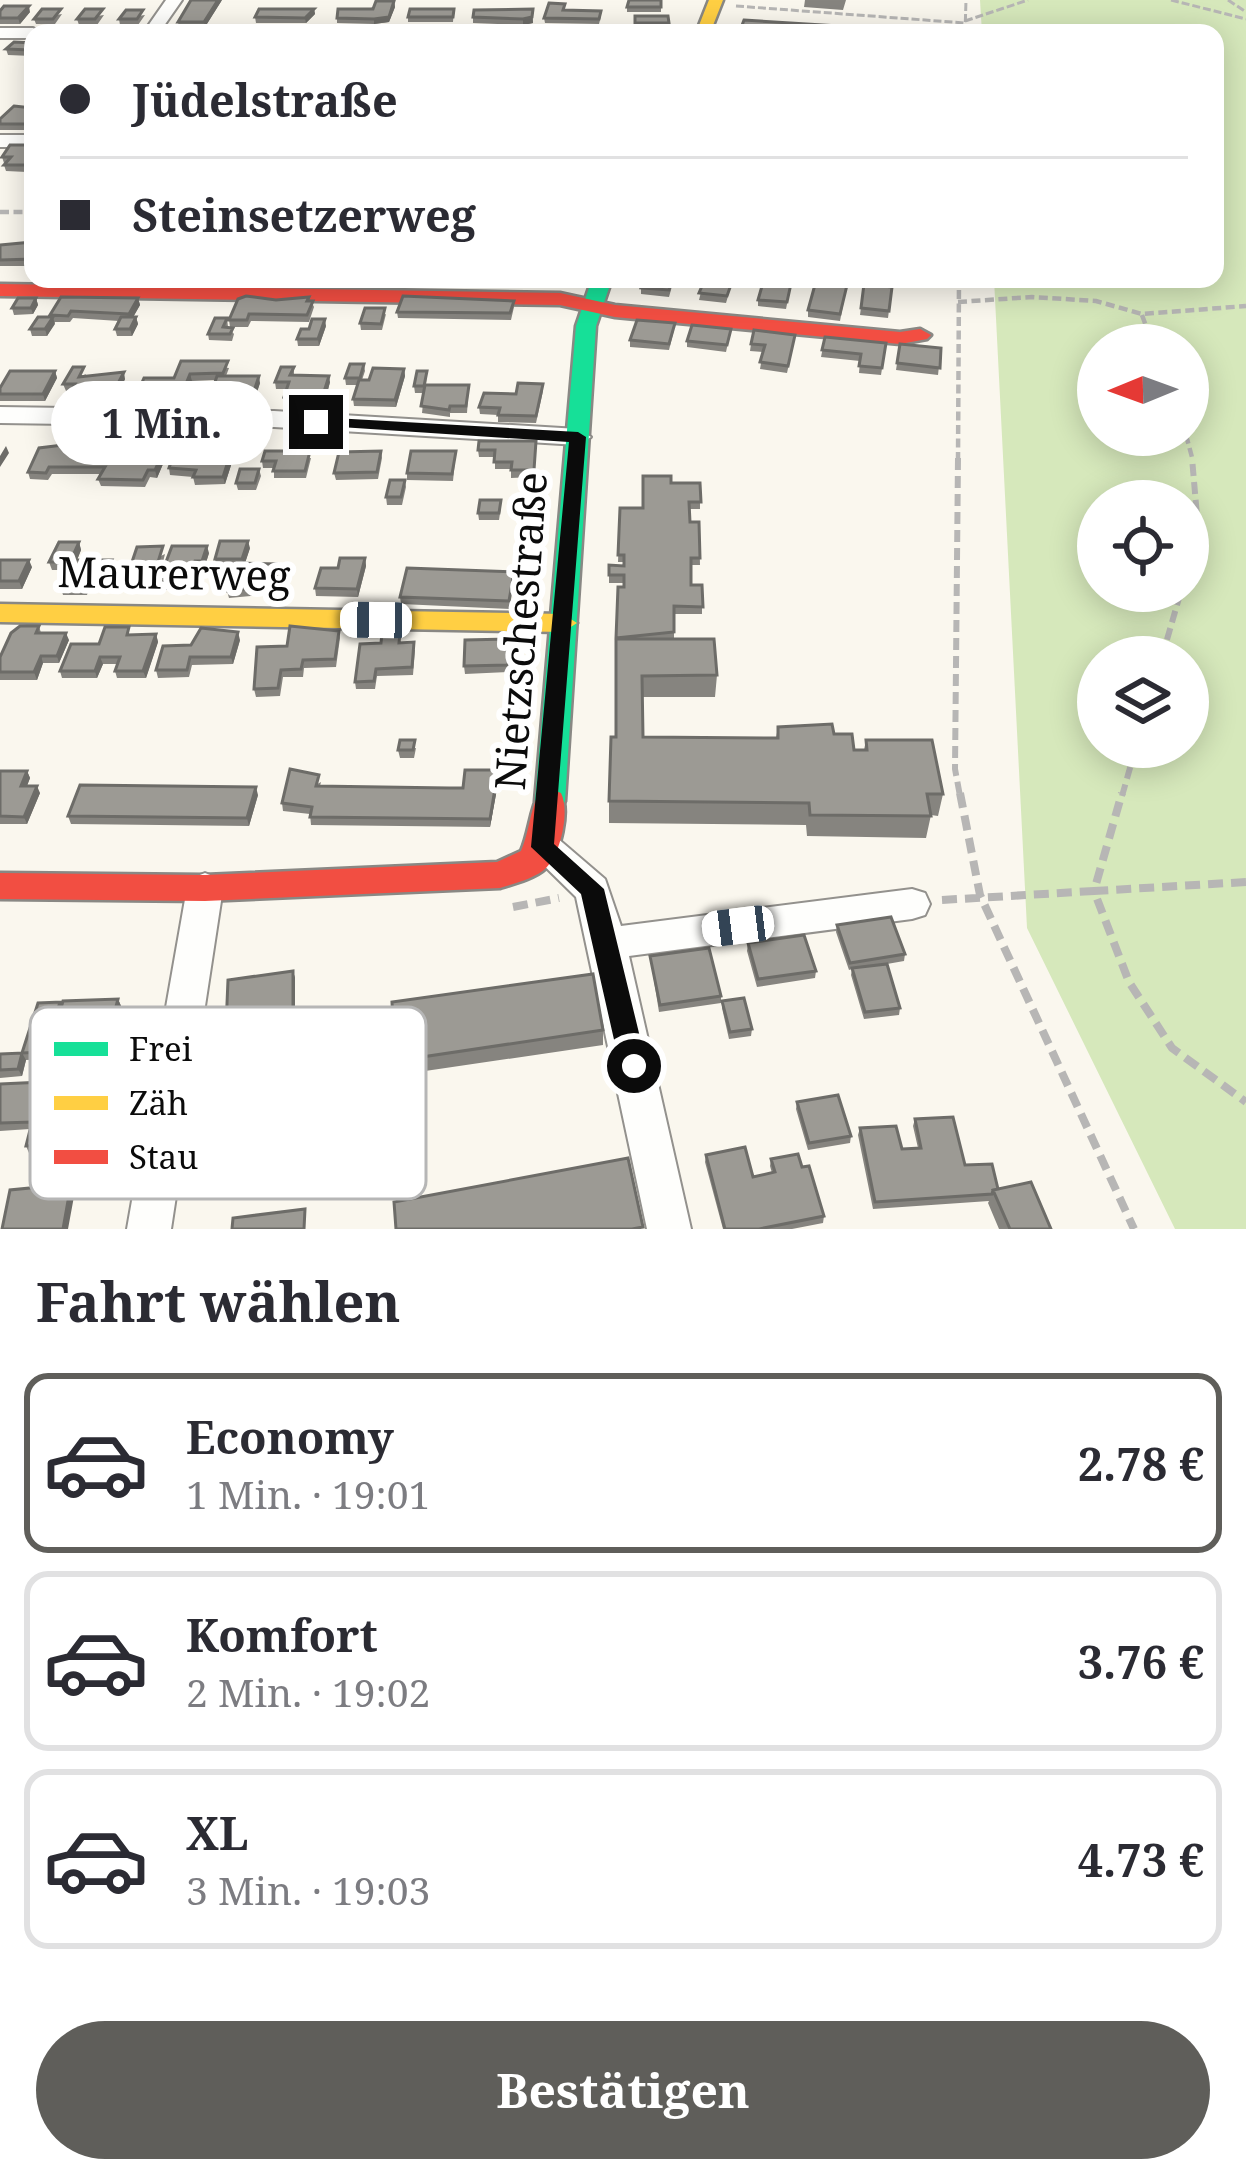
<!DOCTYPE html>
<html lang="de">
<head>
<meta charset="utf-8">
<style>
  :root { --surface:#fff; --page:#f2f2f3; --text:#2b2b33; --muted:#7c7c81; --line:#e1e1e2; --accent:#5f5e5a }
  body { margin:0; font-family:"Noto Serif",serif; background:var(--page); color:var(--text); height:100vh; display:flex; flex-direction:column; font-size:45px; white-space:nowrap }
  * { box-sizing:border-box; margin:0 }
  p { font-size:39px; color:var(--muted) }
  .icon { flex:none; width:66px; height:66px; fill:none; stroke:currentColor; stroke-width:2; stroke-linecap:round; stroke-linejoin:round }
  .map { position:relative; height:1229px; overflow:hidden }
  .details { display:flex; flex-direction:column; background:var(--surface); flex:1 }
  .details>* { flex:none }
  .banner { position:absolute; left:24px; top:24px; width:1200px; height:264px; border-radius:24px; box-shadow:0 6px 30px #0003; display:grid; align-content:center; height:264px; padding:0 36px; background:var(--surface) }
  .needle { width:78px; rotate:269deg }
  .controls { position:absolute; left:1077px; top:324px; display:grid; gap:24px }
  .controls a { display:grid; place-items:center; width:132px; height:132px; border-radius:50%; background:var(--surface); box-shadow:0 6px 30px #0003; font-size:60px }
  .end { position:absolute; width:54px; height:54px; margin:-27px; border:15px solid #0b0b0b; background:#fff; box-shadow:0 0 0 6px #fff }
  .from { border-radius:50% }
  .bubble { position:absolute; height:84px; border-radius:42px; background:var(--surface); box-shadow:0 6px 30px #0003; font-size:39px; font-weight:700; line-height:84px; text-align:center }
  .car { position:absolute; width:36px; height:72px; margin:-36px -18px; border-radius:15px; box-shadow:0 0 9px 3px #0007; background:linear-gradient(#fff 24%,#345 0 40%,#fff 0 76%,#345 0 86%,#fff 0) }
  .banner b { display:flex; align-items:center; gap:42px; height:114px; font-size:45px }
  .banner b+b { border-top:3px solid var(--line) }
  .banner i { width:30px; height:30px; background:var(--text) }
  ul { padding:0; list-style:none }
  li { display:flex; align-items:center; gap:36px; height:180px; margin:0 24px 18px; padding:0 12px; border:6px solid var(--line); border-radius:24px }
  li div { flex:1 }
  li b { display:block; font-size:45px }
  li em { font-style:normal; font-weight:700 }
  li.on { border-color:var(--accent) }
  li>.icon { width:108px; height:108px; stroke-width:1.5 }
  h2 { padding:0 36px; font-size:54px; line-height:144px }
  .primary-button { display:flex; gap:24px; margin-top:auto; padding:24px 36px }
  .primary-button a { flex:1; height:138px; border-radius:72px; background:var(--accent); color:#fff; font-size:48px; font-weight:700; line-height:138px; text-align:center }
  .map>svg:first-child { display:block }
  .forest { fill:#d6e8bb; fill-rule:evenodd }
  .lines { fill:none; stroke-linecap:round; stroke-linejoin:round }
  .street-casing { stroke:#93918d; stroke-width:4 }
  .fast-casing { stroke:#898884; stroke-width:5 }
  .slow-casing { stroke:#898884; stroke-width:5 }
  .jam-casing { stroke:#898884; stroke-width:5 }
  .path-far3 { stroke:#b7b6b5; stroke-width:3; stroke-dasharray:8 3; stroke-linecap:butt }
  .path-far2 { stroke:#b7b6b5; stroke-width:4.5; stroke-dasharray:9 4.5; stroke-linecap:butt }
  .path-far1 { stroke:#b7b6b5; stroke-width:6; stroke-dasharray:12 6; stroke-linecap:butt }
  .path { stroke:#b7b6b5; stroke-width:8; stroke-dasharray:15 8; stroke-linecap:butt }
  .street { fill:#fefefc; fill-rule:evenodd }
  .fast { fill:#16e098; fill-rule:evenodd }
  .slow { fill:#ffcf43; fill-rule:evenodd }
  .jam { fill:#f24e42; fill-rule:evenodd }
  .wall { fill:#86847f }
  .shaded-wall { fill:#6d6c68 }
  .building { fill:#9c9a94; stroke:#6d6c68; stroke-width:3 }
  .route { fill:#0b0b0b }
  .labels { text-anchor:middle; stroke-width:12; stroke-linejoin:round; paint-order:stroke }
  .street-label { font-size:42px; fill:#0b0b0b; stroke:#fff }
  .key { fill:#fff; stroke:#b6b6b6; stroke-width:3 }
  .key-label { font-size:33px; fill:#0b0b0b }
</style>
</head>
<body>
<div class="map">
<svg width="1246" height="1229" viewBox="0 0 1246 1229">
  <rect width="100%" height="100%" fill="#faf7ee"/>
  <path class="forest" d="M980,0H1246V1229H1175L1027,928L994,279H1215V33H982ZM1098,345H1188V435H1098ZM1098,501H1188V591H1098ZM1098,657H1188V747H1098Z"/>
  <g class="lines">
    <defs>
      <path id="street" d="M166,0H182L159,33H143Z
        M0,28H33L41,33H33V38H0Z
        M0,135H33V147H0Z
        M0,407L274,411L578,429L591,437L578,445L274,427L0,423Z
        M543,833L556,837L605,879L621,926L912,889L925,893L930,904L925,915L912,919L629,956L691,1229H647L576,897L525,847L530,837Z
        M205,873L218,878L223,888L171,1229H127L187,888L192,878Z"/>
      <path id="fast" d="M592,279H612L596,326L565,801L561,809L550,813L539,809L535,801L576,326Z"/>
      <path id="slow" d="M709,0H723L710,33H696Z
        M0,604L563,614L577,623L563,632L0,622Z"/>
      <path id="jam" d="M0,284L560,293L615,305L900,332L920,329L931,335L927,339L900,344L615,317L560,305L0,296Z
        M550,789L561,793C570,811 561,853 546,868C536,878 513,884 500,888L205,901L0,899V873L205,875L497,862L521,851C529,833 530,810 539,793Z"/>
    </defs>
    <use href="#street" class="street-casing"/>
    <use href="#fast" class="fast-casing"/>
    <use href="#slow" class="slow-casing"/>
    <use href="#jam" class="jam-casing"/>
    <path class="path-far3" d="M1171,0L1246,19
      M1228,0L1246,12
      M736,6L965,23
      M965,21L1028,0
      M965,33L966,0"/>
    <path class="path-far2" d="M0,212H33
      M958,302L1032,297L1096,301L1142,314L1246,306
      M1142,315L1153,345
      M1186,435L1193,461
      M958,461L959,279"/>
    <path class="path-far1" d="M958,458L955,769L960,796
      M1188,565L1197,516L1192,458
      M1162,657L1181,591
      M1122,796L1136,747"/>
    <path class="path" d="M960,793L980,895L1134,1229
      M1246,882L1094,891L1129,982L1172,1048L1246,1102
      M942,900L1094,891L1122,793
      M513,907L559,898"/>
    <use href="#street" class="street"/>
    <use href="#fast" class="fast"/>
    <use href="#slow" class="slow"/>
    <use href="#jam" class="jam"/>
  </g>
  <path class="wall" d="M222,0L205,27H179L178,22Z
    M661,0V12H627V7Z
    M805,0H846L843,10L804,7Z
    M394,1L395,7L389,22L374,24L337,23V18Z
    M314,9L315,14L306,23H256L255,17Z
    M454,9L453,22H408V17Z
    M533,9V23L523,25L473,23V17Z
    M564,10L601,16L599,24L545,23L544,18Z
    M0,11L30,12L20,24H0Z
    M62,14L55,24H36L34,19Z
    M104,15L97,25H79L77,19Z
    M145,15L138,25H120L119,19Z
    M635,16H668L669,29H635Z
    M741,28L885,33H741Z
    M33,43L32,56L8,55L6,49Z
    M33,108L30,130H0V119Z
    M33,145L27,172L6,171L4,165L6,163H4L2,157Z
    M33,242V266H0V245Z
    M539,279H571L568,285L539,282Z
    M674,279L669,297L641,294V288Z
    M692,279H733L726,303L699,300L704,280Z
    M792,279L786,309L758,306V300Z
    M864,284L892,287L888,318L860,315Z
    M847,285L840,321L808,317V310Z
    M309,297L314,307L309,322L251,321L248,327H230L229,320L276,300Z
    M36,298L38,305L33,314L14,315L12,308Z
    M138,298L140,305L133,317H136L138,324L132,336H117L115,329L119,321L73,318L70,322H55L47,336H32L30,329L50,317V315Z
    M514,307L511,320L398,318L397,312Z
    M386,314L382,330H361L360,323Z
    M227,318L228,327L234,334L232,341L209,340L208,334Z
    M326,326L319,346H298L297,339Z
    M731,329L726,352L687,347V341Z
    M674,330L669,350L630,347V340Z
    M825,337L886,343L881,375L859,373L860,361L821,357Z
    M794,341L787,373L760,369L763,352L750,351L751,344Z
    M900,344L941,348L938,375L896,370Z
    M181,361L229,368L226,376L260,383L253,404H211L210,397L215,380L192,381L183,403H170L168,408L138,403L136,396L174,378Z
    M364,364L365,371L362,380H369L404,369L405,376L396,407L354,406L353,399L357,385H346L345,378Z
    M294,367V375L330,382L324,405L293,408L292,404H285L284,397L286,389H276L275,382Z
    M55,371L57,378L45,401H0V388Z
    M427,371L426,385H469L467,413H450V417L422,413L424,393H415L414,386Z
    M86,374L85,376L125,379L114,402H99L97,407L71,402L69,395L71,391H66L63,384Z
    M543,391L536,423L498,422V415L480,414L479,407L516,394Z
    M71,444L73,448L107,445L105,448L129,449L163,446L161,450L166,457L157,478L150,477L145,487L101,486L98,479L101,474H52L48,480L30,479L28,472Z
    M536,448L534,477L511,478V469H495V457H479L478,450Z
    M381,451L382,458L378,479L336,480L334,473Z
    M456,451L453,481L407,480V473Z
    M234,456L225,484L195,485L193,477L170,475L169,468Z
    M311,458L306,478H274V468H263L262,461Z
    M259,469L261,476L256,490H238L236,483Z
    M405,480L406,487L402,505H387L386,497Z
    M671,483H700V509H689L690,522H699L700,565H691V585H702V614H674V639L717,675L715,697H642L643,737L776,738L778,727L834,734L854,750H864L866,740L943,794L938,816L931,815L926,838L807,836L806,825L609,823V801L616,737L624,583H609V565L624,566V562H618L620,508H643Z
    M501,507L499,520H479L478,513Z
    M79,542L81,550L77,560H112L114,567L106,589H89L87,595H63L61,588L68,570H52L49,562Z
    M250,548L245,563L279,572L272,594L229,598L227,591L237,566L217,567L215,559Z
    M209,553L204,569H197L190,590H153L151,582L153,578H131L129,571L165,554L163,562Z
    M365,558L366,566L358,597L316,596L315,588L338,568Z
    M0,560L32,567L22,589H0Z
    M514,572L510,609L401,604L400,597Z
    M39,626L41,633L69,640L59,663H43L37,680H0V657Z
    M339,631L340,638L336,667L304,668L303,677H283L280,696L256,697L254,689L287,646Z
    M156,634L158,642L146,678H117L115,671L117,664H103L97,678H62L60,671L99,644L131,635Z
    M508,639V672L465,674L464,666Z
    M240,640L233,664L192,665L189,677L158,678L156,670L191,645Z
    M401,642L415,650L413,675L377,676L375,689H356L355,682Z
    M416,748L414,758H400L398,750Z
    M498,770L499,778L490,827L311,825L310,814L283,811L282,803L321,782L320,786L463,788Z
    M0,771H27L30,778L27,786L40,793L27,824H0Z
    M258,795L249,826L71,824L68,816Z
    M837,925L905,954L904,961L887,964L900,1008L899,1015L864,1019L851,975L852,969L849,970L836,932Z
    M748,943L816,971L815,978L757,987L747,951Z
    M650,956L721,996V1003L659,1012Z
    M293,971L295,978V1025L248,1032L259,1038L256,1060L210,1064L207,1057L229,1034L226,1027Z
    M118,999L121,1006L109,1056L53,1058L50,1053L49,1059L26,1060L22,1076L0,1078V1054L22,1053L62,1006Z
    M722,1001L752,1029L751,1036L729,1039L722,1008Z
    M603,1030V1045L398,1075L395,1061Z
    M119,1067L107,1119H97L90,1150L29,1153L26,1146L30,1129L0,1131V1084L43,1082Z
    M284,1092L285,1143L235,1152L232,1145Z
    M797,1102L851,1136L850,1143L808,1150L796,1109Z
    M915,1119L965,1165L1051,1229H999L988,1203L989,1201L873,1209L858,1135L860,1128L902,1149L918,1148L913,1126Z
    M275,1149L278,1156L275,1196L235,1200L232,1194Z
    M706,1155L753,1177L772,1173L770,1166L771,1159L802,1167L824,1216L823,1223L792,1229H723L705,1162Z"/>
  <path class="shaded-wall" d="M218,0H222L205,27L204,22Z
    M394,1L395,7L389,22L374,24V19Z
    M29,6L30,12L20,24L18,18Z
    M314,9L315,14L306,23L305,18Z
    M532,17L533,23L523,25V19Z
    M33,154V163L27,172L25,165Z
    M36,298L38,305L33,314L31,308Z
    M138,298L140,305L131,321L129,314Z
    M53,317L55,324L47,336L45,329Z
    M136,317L138,324L132,336L130,329Z
    M325,319L326,326L319,346L318,339Z
    M404,369L405,376L396,407L395,400Z
    M55,371L57,378L45,401L43,394Z
    M124,372L125,379L114,402L112,395Z
    M190,374L192,381L183,403L181,396Z
    M259,376L260,383L253,404L252,397Z
    M329,376L330,382L324,405L322,398Z
    M6,446L9,453L0,467V456Z
    M232,449L234,456L225,484L223,477Z
    M164,450L166,457L157,478L155,470Z
    M248,541L250,548L244,566L242,559Z
    M79,542L81,550L73,570L70,562Z
    M207,546L209,553L204,569L202,561Z
    M365,558L366,566L358,597L357,589Z
    M29,560L32,567L22,589L19,581Z
    M112,560L114,567L106,589L103,582Z
    M195,561L197,569L190,590L188,582Z
    M278,564L279,572L272,594L270,586Z
    M238,632L240,640L233,664L231,657Z
    M66,633L69,640L59,663L57,656Z
    M156,634L158,642L146,678L143,671Z
    M41,656L43,663L37,680L34,672Z
    M100,657L103,664L97,678L95,671Z
    M498,770L499,778L490,827V819Z
    M27,771L30,778L24,793L21,786Z
    M37,786L40,793L27,824L24,817Z
    M256,787L258,795L249,826L247,818Z
    M293,971L295,978V1025L293,1018Z
    M118,999L121,1006L109,1056L105,1048Z
    M60,1002L63,1009L49,1050V1059L45,1052Z
    M256,1031L259,1038L256,1060L253,1053Z
    M22,1053L26,1060L22,1076L18,1069Z
    M116,1060L119,1067L107,1119L104,1112Z
    M282,1084L284,1092L285,1143L283,1136Z
    M94,1112L97,1119L90,1150L87,1143Z
    M275,1149L278,1156L275,1196L273,1189Z
    M71,1184L75,1191L68,1229H63Z"/>
  <path class="building" d="M191,0H218L204,22H178Z
    M629,0H661V7H627Z
    M376,1H394L389,17L374,19L337,18L338,9H373Z
    M549,3L565,4L563,10L601,11L599,19L544,18Z
    M4,6H29L18,18H0V11Z
    M42,9H61L53,19H34Z
    M85,9H103L95,19H77Z
    M259,9H314L305,18L255,17Z
    M410,9H454L453,17H408Z
    M533,9L532,17L523,19L473,17L474,10Z
    M126,10H143L137,19H119Z
    M635,16H668L669,23H635Z
    M744,20L886,29L885,33H813L741,28Z
    M14,42L33,43V47L30,50L6,49Z
    M14,106L33,108V116L28,124H0V119Z
    M10,145H33V154L25,165H4L11,157H2Z
    M33,242V259L0,260V245Z
    M644,279H672L669,290L641,288Z
    M705,279H733L727,296L699,293Z
    M764,279H792L787,302L758,300Z
    M816,281L847,285L840,314L808,310Z
    M864,284L892,287L889,311L861,308Z
    M246,296L276,300L309,297L307,301H313L307,315L249,314L247,320H229L238,299Z
    M403,296L514,301L510,313L397,312Z
    M61,297L138,298L129,314L71,311L68,316L50,315Z
    M18,298H36L31,308H12Z
    M365,308H385L381,324L360,323Z
    M38,317H53L45,329H30Z
    M121,317H136L130,329H115Z
    M215,318H227L223,327L233,328L230,334H208Z
    M312,319H325L318,339H297L301,329H309Z
    M637,320L675,323L669,344L630,340Z
    M692,325L731,329L727,345L687,341Z
    M754,330L795,335L788,366L760,362L765,345L751,344Z
    M825,337L886,343L882,368L859,366L861,354L822,350Z
    M900,344L941,348L940,368L897,363Z
    M181,361H228L223,373L190,374L181,396H168L167,401L136,396L144,378H174Z
    M350,364H364L360,378H345Z
    M73,367H84L79,377L124,372L112,395H97L94,400L69,395L75,384H63Z
    M281,367H294L290,375L329,376L322,398L292,401L293,397H284L289,382H275Z
    M373,368L404,369L395,400L353,399L359,380H369Z
    M10,371H55L43,394H0V388Z
    M417,371H427L424,386H414Z
    M217,376H259L252,397H210Z
    M518,383L543,384L536,416L498,415L500,408L479,407L484,393L516,394Z
    M425,385H469L466,406H450L449,410L421,406Z
    M91,437H105L99,448L129,449L134,438L161,439L156,450H164L155,470H148L143,480L98,479L105,467H49L46,473L28,472L39,448L71,444L69,448H85Z
    M479,441H536L534,470H511L512,462H494L495,450H478Z
    M232,449L223,477H193L196,470L169,468L175,451Z
    M265,451H310L305,471H273L276,461H262Z
    M381,451L377,472L334,473L339,452Z
    M411,451H456L452,474L407,473Z
    M240,469H259L255,483H236Z
    M643,476H671V483H700L701,502H689L690,522H699L700,558H691V585H702L703,607L674,606V632L616,638L618,587H624V575H609V565L624,566V555H618L620,508H643Z
    M390,480H405L401,497H386Z
    M480,500H501L499,513H478Z
    M220,541H248L242,559H215Z
    M59,542H79L70,562H49Z
    M163,546L158,562H166L172,546H207L202,561H195L188,582H151L156,570L129,571L137,547Z
    M340,558H365L357,589L315,588L321,568H338Z
    M0,560H29L19,581H0Z
    M72,560H112L103,582H87L85,588H61Z
    M238,563L278,564L270,586L227,591Z
    M407,568L514,572L509,601L400,597Z
    M20,626H39L36,633H66L57,656H41L34,672H0V657L11,633Z
    M290,626L339,631L335,659L303,660L301,669L281,670L278,688L254,689L257,647L287,646Z
    M105,627H129L127,635L156,634L143,671H115L120,657H100L95,671H60L71,644H99Z
    M201,628L238,632L231,657H190L187,670H156L163,646L191,645Z
    M382,633H400L399,643L414,642L412,667L376,669L374,681L355,682L360,644L381,643Z
    M508,639V665L464,666L465,640Z
    M616,639H714L717,675L642,676L643,737L778,738V727L832,724L834,734H852L854,750H867L866,740H932L943,794H927L931,816L810,815L809,803L609,801L611,737H616Z
    M400,740H415L413,750H398Z
    M290,769L319,775L316,786L449,788H463L465,770H498L490,819L310,817L312,807L282,803Z
    M0,771H27L21,786H37L24,817L0,816Z
    M80,785L256,787L247,818L68,816Z
    M891,917L905,954L850,963L837,925Z
    M804,935L816,971L758,979L748,943Z
    M709,948L721,996L660,1005L650,956Z
    M887,964L900,1008L865,1012L852,968Z
    M293,971V1018L226,1027L228,980Z
    M593,974L603,1030L395,1061L392,1002Z
    M744,998L752,1029L730,1032L722,1001Z
    M118,999L105,1048L49,1050L63,1001Z
    M60,1002L45,1052L22,1053L38,1003Z
    M22,1053L18,1069L0,1070V1054Z
    M116,1060L104,1112H94L87,1143L26,1146L32,1122L0,1123V1084L43,1082L45,1073L77,1071L79,1062Z
    M838,1095L851,1136L809,1143L797,1102Z
    M953,1117L965,1165L992,1164L998,1189L993,1190L992,1194L875,1202L860,1128L896,1126L902,1149L921,1148L915,1119Z
    M745,1147L753,1177L775,1172L771,1159L798,1154L802,1167L809,1166L824,1216L759,1229H725L706,1155Z
    M628,1158L643,1227L632,1229H396L394,1202Z
    M1031,1182L1051,1229H1010L993,1190Z
    M71,1184L63,1229H2L10,1190Z
    M305,1209L304,1229H232L233,1218Z"/>
  <path class="route" d="M316,417L578,432L586,437L554,844L604,889L647,1066L643,1074H624L620,1066L581,894L531,847L569,442L310,425V418Z"/>
  <g class="labels">
    <g class="street-label">
      <text transform="translate(174 574) rotate(1)" y="15">Maurerweg</text>
      <text transform="translate(521 631) rotate(-86)" y="15">Nietzschestraße</text>
    </g>
  </g>
  <rect x="30" y="1007" width="396" height="192" rx="18" class="key"/>
  <rect x="54" y="1042" width="54" height="14" fill="#16e098"/>
  <rect x="54" y="1096" width="54" height="14" fill="#ffcf43"/>
  <rect x="54" y="1150" width="54" height="14" fill="#f24e42"/>
  <g class="key-label">
    <text x="129" y="1061">Frei</text>
    <text x="129" y="1115">Zäh</text>
    <text x="129" y="1169">Stau</text>
  </g>
</svg>
<div class="controls">
<a><svg class="needle" viewBox="-14 -14 28 28"><path d="M0-13l5 13h-10z" fill="#e53935"/><path d="M0 13l5-13h-10z" fill="#7c7c81"/></svg></a>
<a><svg class="icon" aria-label="locate" viewBox="0 0 24 24"><circle cx="12" cy="12" r="6"/><path d="M12 2v4M12 18v4M2 12h4M18 12h4"/></svg></a>
<a><svg class="icon" aria-label="layers" viewBox="0 0 24 24"><path d="M12 4l9 5-9 5-9-5zM3 14l9 5 9-5"/></svg></a>
</div>
<i class="end from" style="left:634px;top:1066px"></i>
<i class="end" style="left:316px;top:422px"></i>
<div class="bubble" style="left:51px;top:381px;width:222px">1 Min.</div>
<i class="car" style="left:376px;top:620px;rotate:271deg"></i>
<i class="car" style="left:738px;top:926px;rotate:263deg"></i>
<div class="banner">
<b><i class="from"></i>Jüdelstraße</b>
<b><i></i>Steinsetzerweg</b>
</div>
</div>
<section class="details">
<h2>Fahrt wählen</h2>
<ul>
<li class="on"><svg class="icon" aria-label="car" viewBox="0 0 24 24"><path d="M5 17H2v-5l4-1 3-4h7l3 4 3 1v5h-3M9 17h6M6 11h13"/><circle cx="7" cy="17" r="2"/><circle cx="17" cy="17" r="2"/></svg><div><b>Economy</b><p>1 Min. · 19:01</p></div><em>2.78 €</em></li>
<li><svg class="icon" aria-label="car" viewBox="0 0 24 24"><path d="M5 17H2v-5l4-1 3-4h7l3 4 3 1v5h-3M9 17h6M6 11h13"/><circle cx="7" cy="17" r="2"/><circle cx="17" cy="17" r="2"/></svg><div><b>Komfort</b><p>2 Min. · 19:02</p></div><em>3.76 €</em></li>
<li><svg class="icon" aria-label="car" viewBox="0 0 24 24"><path d="M5 17H2v-5l4-1 3-4h7l3 4 3 1v5h-3M9 17h6M6 11h13"/><circle cx="7" cy="17" r="2"/><circle cx="17" cy="17" r="2"/></svg><div><b>XL</b><p>3 Min. · 19:03</p></div><em>4.73 €</em></li>
</ul>
<div class="primary-button"><a>Bestätigen</a></div>
</section>
</body>
</html>
